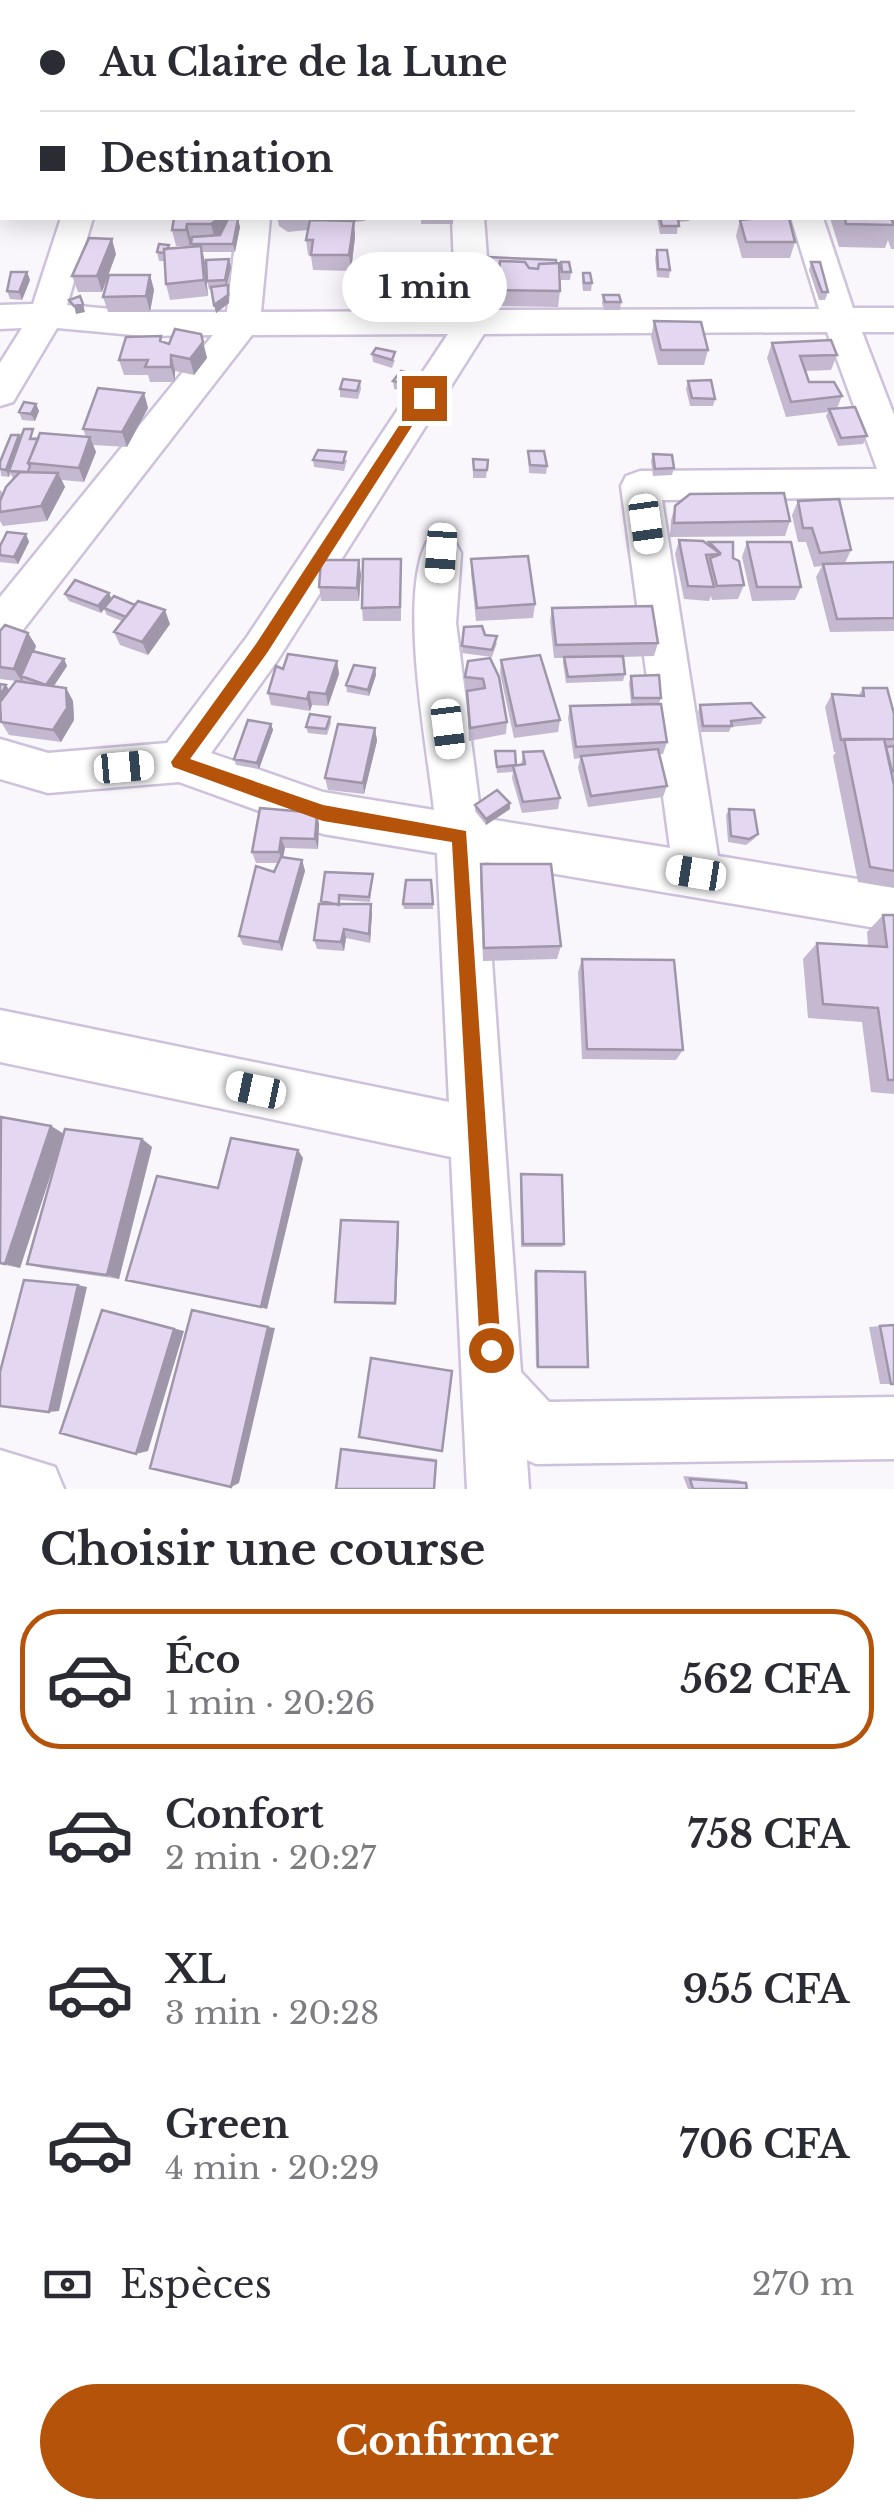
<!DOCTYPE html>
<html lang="fr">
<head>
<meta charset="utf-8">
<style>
  :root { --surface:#fff; --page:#f7f7f7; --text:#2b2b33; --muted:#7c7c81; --line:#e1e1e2; --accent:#b45309 }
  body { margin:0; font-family:"Libre Baskerville",serif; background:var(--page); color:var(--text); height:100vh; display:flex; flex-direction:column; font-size:38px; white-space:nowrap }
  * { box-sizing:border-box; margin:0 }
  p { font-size:32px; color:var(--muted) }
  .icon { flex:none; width:55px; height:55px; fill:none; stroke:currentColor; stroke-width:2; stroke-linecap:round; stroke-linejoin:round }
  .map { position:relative; height:1489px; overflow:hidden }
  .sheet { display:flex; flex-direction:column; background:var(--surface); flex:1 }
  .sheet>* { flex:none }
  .guide { position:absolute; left:0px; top:0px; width:895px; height:220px; box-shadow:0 5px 25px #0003; display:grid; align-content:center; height:220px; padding:0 40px; background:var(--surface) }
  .end { position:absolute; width:45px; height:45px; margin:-22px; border:12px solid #b45309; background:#fff; box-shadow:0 0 0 5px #fff }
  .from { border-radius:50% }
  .bubble { position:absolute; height:70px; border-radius:35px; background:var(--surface); box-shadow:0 5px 25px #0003; font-size:32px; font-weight:700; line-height:70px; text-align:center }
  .car { position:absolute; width:30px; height:60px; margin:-30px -15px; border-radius:12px; box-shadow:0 0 8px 2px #0007; background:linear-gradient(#fff 24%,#345 0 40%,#fff 0 76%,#345 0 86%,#fff 0) }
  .guide b { display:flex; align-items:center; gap:35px; height:95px; font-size:38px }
  .guide b+b { border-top:2px solid var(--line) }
  .guide i { width:25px; height:25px; background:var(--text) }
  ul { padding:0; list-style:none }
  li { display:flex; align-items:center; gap:30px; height:140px; margin:0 20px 15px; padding:0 20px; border:5px solid transparent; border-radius:40px }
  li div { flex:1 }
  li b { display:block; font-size:38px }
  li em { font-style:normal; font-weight:700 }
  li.active { border-color:var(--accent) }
  li>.icon { width:90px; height:90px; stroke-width:1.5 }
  h2 { padding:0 40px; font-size:45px; line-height:120px }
  .pay { display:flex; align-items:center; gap:25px; height:110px; padding:0 40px; font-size:38px }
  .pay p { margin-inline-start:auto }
  .cta { display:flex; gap:20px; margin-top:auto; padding:20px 40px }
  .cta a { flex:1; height:115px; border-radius:60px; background:var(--accent); color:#fff; font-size:40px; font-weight:700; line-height:115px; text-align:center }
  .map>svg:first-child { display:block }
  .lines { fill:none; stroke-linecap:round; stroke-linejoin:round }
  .minor-casing { stroke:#cec1dc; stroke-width:5 }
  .minor { fill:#fff; fill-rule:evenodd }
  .wall { fill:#c4b9d0 }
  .shaded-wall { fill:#a096a9 }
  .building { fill:#e4d7f2; stroke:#a096a9; stroke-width:2.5 }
  .route { fill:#b45309 }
</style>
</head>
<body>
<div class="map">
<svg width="894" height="1489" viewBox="0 0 894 1489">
  <rect width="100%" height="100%" fill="#f9f7fc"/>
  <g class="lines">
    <defs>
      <path id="minor" d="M264,0H292V2H265Z
        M441,0H469V2H442Z
        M581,0H609V2H582Z
        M0,179H2V199H0Z
        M61,218H93L67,305L144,312H227L238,218H270L261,312L456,311L452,218H484L491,310L819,309L791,218H823L853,308H894V332H862L894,415V497L662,500L718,856L894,885V931L485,862L521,1372L549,1402L894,1397V1459L536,1464L527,1460L529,1489H467L451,1157L0,1062V1010L449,1102L437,853L323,834L179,782L48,793L0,779V739L48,753L167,743L247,637L448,334L252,335L15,640L0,645V597L213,335L144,336L57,328L13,402L0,406V363L22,328L0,329V305L33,304ZM827,332L877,469L640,471L626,476L621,486L670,848L481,818L456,623L461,553L455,542L441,537L427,542C398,596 427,746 434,810L323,792L211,753L277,661L484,334Z
        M0,1450L55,1467L64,1489H0Z"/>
    </defs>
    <use href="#minor" class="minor-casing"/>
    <use href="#minor" class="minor"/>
  </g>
  <path class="wall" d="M0,0L2,2V27H0Z
    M37,0H92L90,2H37Z
    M322,0H342V2H323Z
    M344,0H367V2H345Z
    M0,59H2V126H0Z
    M2,136V175H0V141Z
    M892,171H894V249H891L888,240L885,248L839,247L830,218H892Z
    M174,218H236L240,227L235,252H203L208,296L170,300L166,284L165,261H159L157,252L169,245L170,249L192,247V240L190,246H176L172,230Z
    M275,218H365V221L354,222L355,237L351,271L313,270L311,256L308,255L306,240L308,230L288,232L279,226L278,221Z
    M421,218H453V224H421Z
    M657,218H690L689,221L678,222L677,234H660Z
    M744,218H789L795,242L790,258H742L736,236L740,220H744Z
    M657,250L670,270L669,278L657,277L655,258Z
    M116,254L102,292H78L72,276Z
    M487,257L560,291L558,307L497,306L499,274H496L494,279L483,277Z
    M229,259L231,267L227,286L230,293L229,303L216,313L212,289H209L207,281Z
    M561,262L571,272L570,280H561Z
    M811,262L828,292L825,300H819L809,270Z
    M27,272L30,280L22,300L10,299L7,291Z
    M583,273L592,283L591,291H583L582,281Z
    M150,275L154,290L150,312H108L103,297Z
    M603,295L621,302L620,310H604L602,303Z
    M654,321L708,350L704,365H658L651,337Z
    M201,334L207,358L194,375L175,371V382H150L148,375H124L119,360L161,336L162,342L169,344Z
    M772,343L837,355L831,370L805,371L809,382L842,396L837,408L867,436L863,444L838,446L826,416L828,412L786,417L767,358Z
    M372,354L395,360L392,368L373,362Z
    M360,381L361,389L358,399L340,397V389Z
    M393,381H412L407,392L394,389Z
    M688,381L715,399L713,406H690L686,389Z
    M144,393L148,408L127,447L93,445L96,452L84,482L62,480L65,487L47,521L3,526L0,521V490L3,493L13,479L11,474L9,477L1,476L0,462L19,435L21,439L37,437L36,439L86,437L83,429Z
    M36,404L39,411L35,421L22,420L19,412Z
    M528,451L547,466L546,474L529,473Z
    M653,454L674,468L672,475L653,476L651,461Z
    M473,459L488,460L486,478H473Z
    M313,460H347L344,471L314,467Z
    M798,501L851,550L845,563L894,562V631L830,632L816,577L822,566L814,567L806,542H798L792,515Z
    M675,506L790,521L785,536L670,537L671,520Z
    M26,534L29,542L18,564L0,562V546Z
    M679,540L708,544L709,542L733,558L744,585L738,599L712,600L711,596L709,601L684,599L675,554Z
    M747,542L801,587L795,600L752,601L742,557Z
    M401,559V621H363L362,608Z
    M471,559L535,604L533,618L476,621L471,573Z
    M361,574L359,601H321L319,587Z
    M109,593L111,599L170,624L148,655L120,645L114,632L122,621L107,615L104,609L101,613L69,601L65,595Z
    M552,608L658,643L654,656L623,657L625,674L623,681L566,683L563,663L564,658H554L550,621Z
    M464,627L485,635L497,643L492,657L462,653Z
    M0,631L28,633L36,646L34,652L64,659L67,666L53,687L66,688L73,701L74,720L61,742L9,735L1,722L9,690L16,681L0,679Z
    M490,658L507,722L506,734L469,741L467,703V691L470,690H465V677Z
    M501,660L560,720L558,732L514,738L500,673Z
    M337,661L339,674L328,706L312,705L310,711L271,705L268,693Z
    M375,668L376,675L369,696L347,692L346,685Z
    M631,676L661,698L659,704L667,742L663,754H659L667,786L663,797L588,807L578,768L580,758L574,759L568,718L570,706L631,704L629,683Z
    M863,688L894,714V888L858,882L833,756L836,752H834L825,707L832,694L859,695Z
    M700,705L764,717L761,724L731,727L729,732H701L698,712Z
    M330,717L331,723L327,735L308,733L306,727Z
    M271,724L273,730L259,769L236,765L234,759Z
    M375,728L377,741L364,794L328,790L325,778Z
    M495,751L516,766L521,765L523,752L560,798L558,809L522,813L512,778L513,772L497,773Z
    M510,803V809L486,825L475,811V805Z
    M729,809L758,834L754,839L746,845L728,842L726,815Z
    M317,813L319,824L318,849L285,848L283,857L302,860L305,871L282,951L243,945L239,936L278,863H256L252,852Z
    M481,864L561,946L557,959L483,961L480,879Z
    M373,874L370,902L340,900V904H371L372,913L370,943L346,938L344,951L317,949L314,940L321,901Z
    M431,880L433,909H404L403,904Z
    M883,915H894V1094L871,1092L862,1022L808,1018L803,959L817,943L868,946L867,932Z
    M582,959L683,1050L676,1060L582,1059L578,972Z
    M0,1119L51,1126L64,1134L142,1139L152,1147L119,1279L42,1268L27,1264L63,1137L20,1268L0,1264Z
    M303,1158L267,1309L126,1280L218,1188Z
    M521,1174L564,1244L562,1247H521L520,1179Z
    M398,1222L399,1225L396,1305L338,1303L335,1302Z
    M536,1271L588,1367H536L534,1273Z
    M880,1326L894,1384H880L869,1327Z
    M344,1448L437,1459L434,1489L341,1449Z
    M683,1476L738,1480L746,1483L747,1489H688Z"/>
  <path class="shaded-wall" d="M11,0H28L26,2H9Z
    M71,0H92L90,2H68Z
    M219,218H236V220L215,240L211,224Z
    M334,218H356V221L354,222L355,237L351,271L349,255L335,232Z
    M238,219L240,227L235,252L233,244Z
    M187,224L191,240L190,246L186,230Z
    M112,239L116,254L102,292L97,276Z
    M201,246L205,262L208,296L204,280Z
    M229,259L231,267L226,288L225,280Z
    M27,272L30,280L22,300L19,292Z
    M150,275L154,290L150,312L146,296Z
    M228,285L229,303L216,313L214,305Z
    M83,304L85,312L76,314L74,306Z
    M203,342L207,358L194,375L190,359Z
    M171,355L175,371V382L171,367Z
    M412,374V381L407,392L406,384Z
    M144,393L148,408L127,447L122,432Z
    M36,404L39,411L35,421L31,414Z
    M19,435L22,442L9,471V477L6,470Z
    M90,437L96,452L84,482L79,468Z
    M58,473L65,487L47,521L41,506Z
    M26,534L29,542L18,564L14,557Z
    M359,560L361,574L359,601L357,588Z
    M109,593L112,600L101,613L98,606Z
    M165,610L170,624L148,655L142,642Z
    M28,633L36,646L24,677L21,676L23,679L22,682L14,669Z
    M64,659L67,666L50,692L46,685Z
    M337,661L339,674L328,706L326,694Z
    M375,668L376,675L369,696L368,690Z
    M6,685L10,691L0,711V696Z
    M66,688L73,701L74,720L61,742L53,730Z
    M309,692L312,705L310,711L307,699Z
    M271,724L273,730L259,769L257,763Z
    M375,728L377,741L364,794L363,783Z
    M510,803V809L486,825V819Z
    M317,813L319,824L318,849L315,839Z
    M281,838L285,848L282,863L279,852Z
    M302,860L305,871L282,951L279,942Z
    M371,904L372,913L370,943L369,934Z
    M344,929L346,938L344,951L341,942Z
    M51,1126L64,1134L20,1268L5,1264Z
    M142,1139L152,1147L119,1279L107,1275Z
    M298,1150L303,1158L267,1309L261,1307Z
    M398,1222L399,1225L396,1305L395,1303Z
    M78,1285L87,1287L59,1411L49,1412Z
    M102,1310L184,1331L148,1451L136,1454Z
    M268,1327L275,1328L239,1483L231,1487Z"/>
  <path class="building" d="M0,0H11L9,2H2V11H0Z
    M49,0H71L68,2Z
    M704,0H745V2H704Z
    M0,59H2V103H0Z
    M2,136V160H0V141Z
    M892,171H894V208L892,203Z
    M174,218H219L211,224H187L186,230H172Z
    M660,218H678L679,226H662Z
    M749,218H789L795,242H746L740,220L750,219Z
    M845,218H891L894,225L846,224Z
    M228,219H238L233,244H191L192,237L220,235Z
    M310,220L354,221L349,255H311L313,240H306Z
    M89,238L112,239L97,276H72Z
    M159,244L169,245L167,249H164V253L157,252Z
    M201,246L204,280L166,284L164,249Z
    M657,250H667L670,270L658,269Z
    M487,257L556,260V263L539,264L538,269L529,268L525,262L500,261L499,266H496L494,271L484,269Z
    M229,259L225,280L207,281L206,260Z
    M500,261L525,262L529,268L538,269L539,264L559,263L560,291L498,290Z
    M561,262H569L571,272H562Z
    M811,262H820L828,292H822Z
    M11,272H27L19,292L7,291Z
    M583,273H590L592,283H584Z
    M109,275H150L146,296L103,297Z
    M228,285V295L214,305L211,287Z
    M603,295H619L621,302H605Z
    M80,296L83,304L74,306L69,300Z
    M654,321L701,322L708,350H661Z
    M175,329L201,334L203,342L190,359L171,355V367H145L148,360H119L126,337L161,336L160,341L169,344Z
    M831,340L837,355L800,356L809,382H834L842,396L791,402L772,343Z
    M376,348L395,352L392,360L372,354Z
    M401,371L412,374L406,384L393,381Z
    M343,379L360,381L357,391L340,389Z
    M711,380L715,399L692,398L688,381Z
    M98,388L144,393L122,432L83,429Z
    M24,402L36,404L31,414L19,412Z
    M855,407L867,436L841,438L829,409Z
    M24,429H33L30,439H38L28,463L30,466L28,472L9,471Z
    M40,433L90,437L79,468L28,463Z
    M11,435H19L6,470L0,469V462Z
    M318,450L346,452L343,463L313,460Z
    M528,451H544L547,466L530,465Z
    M653,454L672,455L674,468L655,469Z
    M473,459L488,460L487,470H474Z
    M20,472L58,473L41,506L0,512V501L6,487Z
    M784,493L790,521L674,523L675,506L690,494Z
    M839,499L851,550L820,553L812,528H803L798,501Z
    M7,532L26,534L14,557L0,555V546Z
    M679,540L703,541L721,554L709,542H733V558L739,561L744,585L717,586L710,558L721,554L706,555L714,587L688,586Z
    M747,542H791L801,587H757Z
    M528,556L535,604L477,608L471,559Z
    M363,559H401L400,607L362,608Z
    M321,560H359L357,588L319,587Z
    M894,562V618L837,619L823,564Z
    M75,580L109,593L98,606L65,594Z
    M114,596L135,605L126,617L104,608Z
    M138,601L165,610L142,642L114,632Z
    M652,606L658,643L556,645L552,608Z
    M5,625L28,633L14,669L0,667V631Z
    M482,626L485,635L497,636L492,650L462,646L464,627Z
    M32,651L64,659L46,685L21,676Z
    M288,654L337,661L326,694L309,692L307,699L268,693L276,666L283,669Z
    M540,655L560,720L516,726L501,660Z
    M623,656L625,674L568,677L564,657Z
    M490,658L499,677L507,722L470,728L467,691L485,688L483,679L465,677L468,661Z
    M354,665L375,668L368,690L346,685Z
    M659,675L661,698H633L631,676Z
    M16,681L66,688L67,708L53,730L1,722L0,702Z
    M0,684L6,685L0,696Z
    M863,688H887L894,714V739L841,740L832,694L864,696Z
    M751,703L764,717L731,721L732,726H703L700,705Z
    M661,704L667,742L576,747L570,706Z
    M310,714L330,717L326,729L306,727Z
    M248,720L271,724L257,763L234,759Z
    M338,724L375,728L363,783L325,778Z
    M844,739H884L894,785V871L870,867Z
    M894,746V771H892L886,747Z
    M658,749L667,786L591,796L581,756Z
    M495,751H515L516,765L497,767Z
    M543,751L560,798L523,802L513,766L525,764L523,752Z
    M497,790L510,803L486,819L475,805Z
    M260,808L317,813L315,839L281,838L279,852H252Z
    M729,809L754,810L758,834L749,839L731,836Z
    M281,857L302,860L279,942L239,936L256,866L274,872Z
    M481,864H551L561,946L484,948Z
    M325,872L373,874L369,897L339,895V905L321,901Z
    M406,880H431L433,904H403Z
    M319,904H371L369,934L344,929L341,942L314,940Z
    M883,915H894V1080H888L878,1008L823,1004L817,943L887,947Z
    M582,959L674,960L683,1050L587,1049Z
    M1,1117L51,1126L5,1264L0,1263Z
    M65,1129L142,1139L107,1275L27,1264Z
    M231,1138L298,1150L261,1307L126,1280L157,1176L218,1188Z
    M521,1174L562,1175L564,1244H523Z
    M341,1220L398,1222L395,1303L335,1302Z
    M536,1271L585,1272L588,1367H538Z
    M24,1280L78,1285L49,1412L0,1406V1372Z
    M102,1310L174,1329L136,1454L60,1433Z
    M192,1310L268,1327L231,1487L150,1468Z
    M894,1325V1384H891L880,1326Z
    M371,1358L452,1371L442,1451L359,1437Z
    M341,1449L436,1461L434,1489H336Z
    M690,1479L746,1483L747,1489H693Z"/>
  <path class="route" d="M419,395L430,398L267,653L190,759L323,805L466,831L501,1350L498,1358L491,1361L483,1358L480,1350L452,842L323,821L173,767L171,762L256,644Z"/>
</svg>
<i class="end from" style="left:491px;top:1350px"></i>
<i class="end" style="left:424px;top:398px"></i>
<div class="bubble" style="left:342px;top:252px;width:165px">1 min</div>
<i class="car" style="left:646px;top:524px;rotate:172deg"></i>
<i class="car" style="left:441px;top:553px;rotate:184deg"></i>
<i class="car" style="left:448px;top:729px;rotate:173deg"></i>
<i class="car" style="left:124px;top:767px;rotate:85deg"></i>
<i class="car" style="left:696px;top:873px;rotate:279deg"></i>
<i class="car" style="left:256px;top:1090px;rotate:282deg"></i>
<div class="guide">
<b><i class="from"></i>Au Claire de la Lune</b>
<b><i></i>Destination</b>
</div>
</div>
<section class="sheet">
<h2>Choisir une course</h2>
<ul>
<li class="active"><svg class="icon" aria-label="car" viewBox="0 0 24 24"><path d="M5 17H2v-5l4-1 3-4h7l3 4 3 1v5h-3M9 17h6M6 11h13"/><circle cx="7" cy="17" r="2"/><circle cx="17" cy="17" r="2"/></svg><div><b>Éco</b><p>1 min · 20:26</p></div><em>562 CFA</em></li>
<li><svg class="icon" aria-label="car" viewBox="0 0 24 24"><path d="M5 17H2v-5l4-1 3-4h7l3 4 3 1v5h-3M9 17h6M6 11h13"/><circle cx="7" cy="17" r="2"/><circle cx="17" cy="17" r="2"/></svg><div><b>Confort</b><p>2 min · 20:27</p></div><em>758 CFA</em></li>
<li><svg class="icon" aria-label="car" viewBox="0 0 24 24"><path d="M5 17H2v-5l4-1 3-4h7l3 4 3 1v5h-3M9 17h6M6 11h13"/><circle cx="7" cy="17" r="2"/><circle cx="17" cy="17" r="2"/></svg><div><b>XL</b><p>3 min · 20:28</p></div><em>955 CFA</em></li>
<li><svg class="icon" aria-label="car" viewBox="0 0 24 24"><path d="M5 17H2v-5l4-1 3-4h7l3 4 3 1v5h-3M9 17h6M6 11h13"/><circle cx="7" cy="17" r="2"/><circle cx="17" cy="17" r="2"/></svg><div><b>Green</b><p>4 min · 20:29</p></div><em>706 CFA</em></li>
</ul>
<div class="pay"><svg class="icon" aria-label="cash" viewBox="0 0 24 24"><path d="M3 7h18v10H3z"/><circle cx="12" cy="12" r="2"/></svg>Espèces<p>270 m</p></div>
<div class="cta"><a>Confirmer</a></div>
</section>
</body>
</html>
